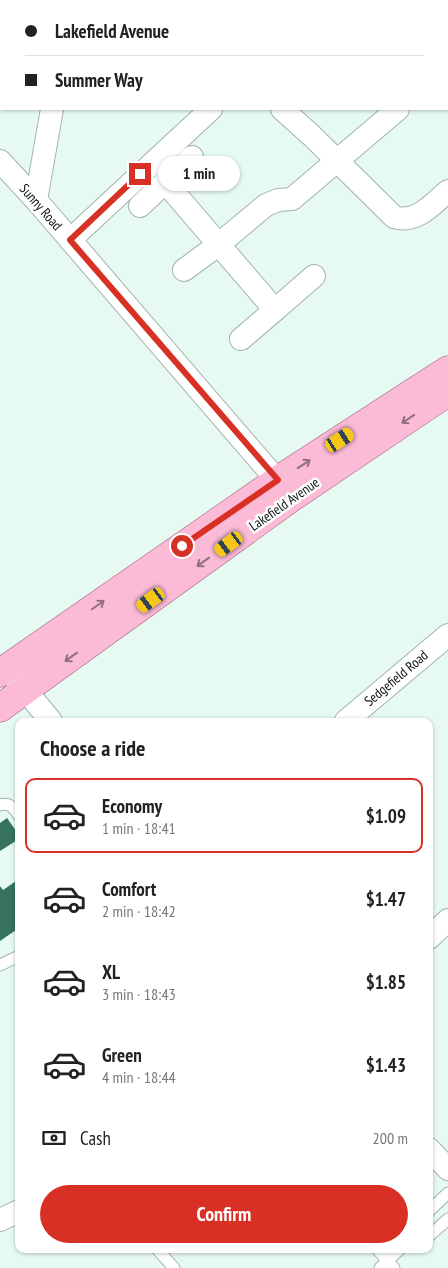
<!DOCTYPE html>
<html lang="en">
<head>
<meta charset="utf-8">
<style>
  :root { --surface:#fff; --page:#f6f6f6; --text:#222; --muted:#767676; --line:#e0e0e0; --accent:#d93025 }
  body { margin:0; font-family:"PT Sans Narrow",sans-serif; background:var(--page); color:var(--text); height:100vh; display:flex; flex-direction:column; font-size:19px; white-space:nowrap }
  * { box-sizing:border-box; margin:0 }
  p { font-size:16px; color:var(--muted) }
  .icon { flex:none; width:28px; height:28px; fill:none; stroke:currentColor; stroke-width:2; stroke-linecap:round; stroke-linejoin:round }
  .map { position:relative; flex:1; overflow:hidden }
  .side { position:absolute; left:15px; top:718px; width:418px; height:535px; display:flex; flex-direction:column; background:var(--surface); border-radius:10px; box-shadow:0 1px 4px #0004 }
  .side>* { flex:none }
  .banner { position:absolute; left:0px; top:0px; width:449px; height:110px; box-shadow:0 1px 4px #0004; display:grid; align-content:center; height:110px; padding:0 25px; background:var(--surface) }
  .end { position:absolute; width:22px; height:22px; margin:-11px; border:6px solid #d93025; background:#fff; box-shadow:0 0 0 2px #fff }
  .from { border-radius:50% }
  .bubble { position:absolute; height:35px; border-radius:18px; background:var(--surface); box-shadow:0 1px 4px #0004; font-size:16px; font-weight:800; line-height:35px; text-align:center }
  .car { position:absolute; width:15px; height:30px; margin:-15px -8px; border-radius:6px; box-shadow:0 0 4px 1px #0007; background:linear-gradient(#f5c518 24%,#345 0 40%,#f5c518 0 76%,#345 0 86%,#f5c518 0) }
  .banner b { display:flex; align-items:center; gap:18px; height:48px; font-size:19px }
  .banner b+b { border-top:1px solid var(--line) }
  .banner i { width:12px; height:12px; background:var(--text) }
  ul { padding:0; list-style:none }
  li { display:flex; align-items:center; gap:15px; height:75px; margin:0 10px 8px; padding:0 15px; border:2px solid transparent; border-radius:10px }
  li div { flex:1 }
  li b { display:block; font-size:19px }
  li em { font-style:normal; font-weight:800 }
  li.selected { border-color:var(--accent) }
  li>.icon { width:45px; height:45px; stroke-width:1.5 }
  h2 { padding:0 25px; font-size:22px; line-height:60px }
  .pay { display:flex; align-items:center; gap:12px; height:55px; padding:0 25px; font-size:19px }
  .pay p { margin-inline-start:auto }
  .cta { display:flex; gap:10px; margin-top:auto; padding:10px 25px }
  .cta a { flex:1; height:58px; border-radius:30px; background:var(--accent); color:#fff; font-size:20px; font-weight:800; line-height:58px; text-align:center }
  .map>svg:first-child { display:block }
  .building { fill:#377460 }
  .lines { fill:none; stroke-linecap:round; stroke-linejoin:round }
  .service-casing { stroke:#a1b3ac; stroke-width:13 }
  .minor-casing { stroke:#a1b3ac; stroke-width:24 }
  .primary-casing { stroke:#a66380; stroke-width:29 }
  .service { stroke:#fff; stroke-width:11 }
  .minor { stroke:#fff; stroke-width:22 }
  .primary { stroke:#fbbbd6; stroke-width:28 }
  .oneway { stroke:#90707e }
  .route { stroke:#d93025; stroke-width:6 }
  .labels { text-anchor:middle; stroke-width:5; stroke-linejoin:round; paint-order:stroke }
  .street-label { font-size:14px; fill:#0e1412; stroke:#fff }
</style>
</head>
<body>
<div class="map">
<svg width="448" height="1268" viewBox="0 0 448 1268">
  <rect width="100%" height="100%" fill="#e7faf2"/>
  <path class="building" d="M7,818L19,835V839L0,851V823Z
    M19,879V928L0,941V886L3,890Z"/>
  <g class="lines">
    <defs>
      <path id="service" d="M0,805C10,802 14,808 19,816
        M0,965L19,956
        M429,1211L448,1193
        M429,1236L448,1219
        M157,1249L174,1268
        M377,1249L394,1268
        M380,1268L400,1249"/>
      <path id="minor" d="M46,0V1
        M139,1L141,0
        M328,1L329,0
        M398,1L400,0
        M282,109L312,136L394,217C416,224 432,205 448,191
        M0,161L36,200L288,493
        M165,182L275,310L314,276
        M36,200L52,109
        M140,206L192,157
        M70,240L211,109
        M184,270L218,245L266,205L278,200L292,199L398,109
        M241,339L275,310
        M7,668L51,721
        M346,721L448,635
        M429,938L448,920
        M429,1149L448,1169
        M0,1220L19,1211"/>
      <path id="primary" d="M0,673L278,480L448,370
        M0,708L291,498L448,392"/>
    </defs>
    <use href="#service" class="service-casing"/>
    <use href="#minor" class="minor-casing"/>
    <use href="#primary" class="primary-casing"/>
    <use href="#service" class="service"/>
    <use href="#minor" class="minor"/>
    <use href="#primary" class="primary"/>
  </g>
  <defs><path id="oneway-shaft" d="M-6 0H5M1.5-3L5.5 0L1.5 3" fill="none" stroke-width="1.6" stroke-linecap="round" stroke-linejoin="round" transform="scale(1.25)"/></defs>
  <g class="oneway">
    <use href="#oneway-shaft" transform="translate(408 419) rotate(146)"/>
    <use href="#oneway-shaft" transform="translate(304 464) rotate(-33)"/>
    <use href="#oneway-shaft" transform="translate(203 562) rotate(144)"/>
    <use href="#oneway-shaft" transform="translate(98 605) rotate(-35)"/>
    <use href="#oneway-shaft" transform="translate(71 657) rotate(144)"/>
  </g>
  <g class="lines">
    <path class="route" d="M140,174L70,240L278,480L182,546"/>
  </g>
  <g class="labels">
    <g class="street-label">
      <text transform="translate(41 207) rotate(49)" y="5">Sunny Road</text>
      <text transform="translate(284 504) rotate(-35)" y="5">Lakefield Avenue</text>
      <text transform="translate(396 678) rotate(-40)" y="5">Sedgefield Road</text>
    </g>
  </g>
</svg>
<i class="end from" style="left:182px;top:546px"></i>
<i class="end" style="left:140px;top:174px"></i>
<div class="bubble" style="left:158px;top:156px;width:82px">1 min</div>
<i class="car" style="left:340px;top:440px;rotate:57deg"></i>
<i class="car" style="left:229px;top:544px;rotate:234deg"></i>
<i class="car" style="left:151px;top:600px;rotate:234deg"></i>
<div class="banner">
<b><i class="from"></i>Lakefield Avenue</b>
<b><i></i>Summer Way</b>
</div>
<section class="side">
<h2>Choose a ride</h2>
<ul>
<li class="selected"><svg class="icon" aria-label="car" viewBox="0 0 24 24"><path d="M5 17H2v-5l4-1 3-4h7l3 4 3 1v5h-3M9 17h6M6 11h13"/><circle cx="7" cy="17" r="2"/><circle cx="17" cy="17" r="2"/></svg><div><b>Economy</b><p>1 min · 18:41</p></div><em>$1.09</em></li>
<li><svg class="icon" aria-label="car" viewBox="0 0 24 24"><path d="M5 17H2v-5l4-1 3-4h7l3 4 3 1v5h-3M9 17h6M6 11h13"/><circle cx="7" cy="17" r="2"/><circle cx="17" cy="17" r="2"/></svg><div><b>Comfort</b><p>2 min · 18:42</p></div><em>$1.47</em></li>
<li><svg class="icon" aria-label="car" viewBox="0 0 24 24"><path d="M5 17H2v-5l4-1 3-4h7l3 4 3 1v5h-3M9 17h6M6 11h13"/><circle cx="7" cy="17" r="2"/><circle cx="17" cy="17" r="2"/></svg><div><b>XL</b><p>3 min · 18:43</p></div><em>$1.85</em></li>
<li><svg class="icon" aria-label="car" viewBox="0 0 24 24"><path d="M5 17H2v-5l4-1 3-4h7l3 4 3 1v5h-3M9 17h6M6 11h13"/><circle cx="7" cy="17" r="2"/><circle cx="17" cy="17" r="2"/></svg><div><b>Green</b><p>4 min · 18:44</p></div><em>$1.43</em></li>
</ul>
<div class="pay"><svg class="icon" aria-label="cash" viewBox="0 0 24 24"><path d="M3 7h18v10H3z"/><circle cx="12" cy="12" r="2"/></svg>Cash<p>200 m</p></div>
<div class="cta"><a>Confirm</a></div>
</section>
</div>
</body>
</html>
